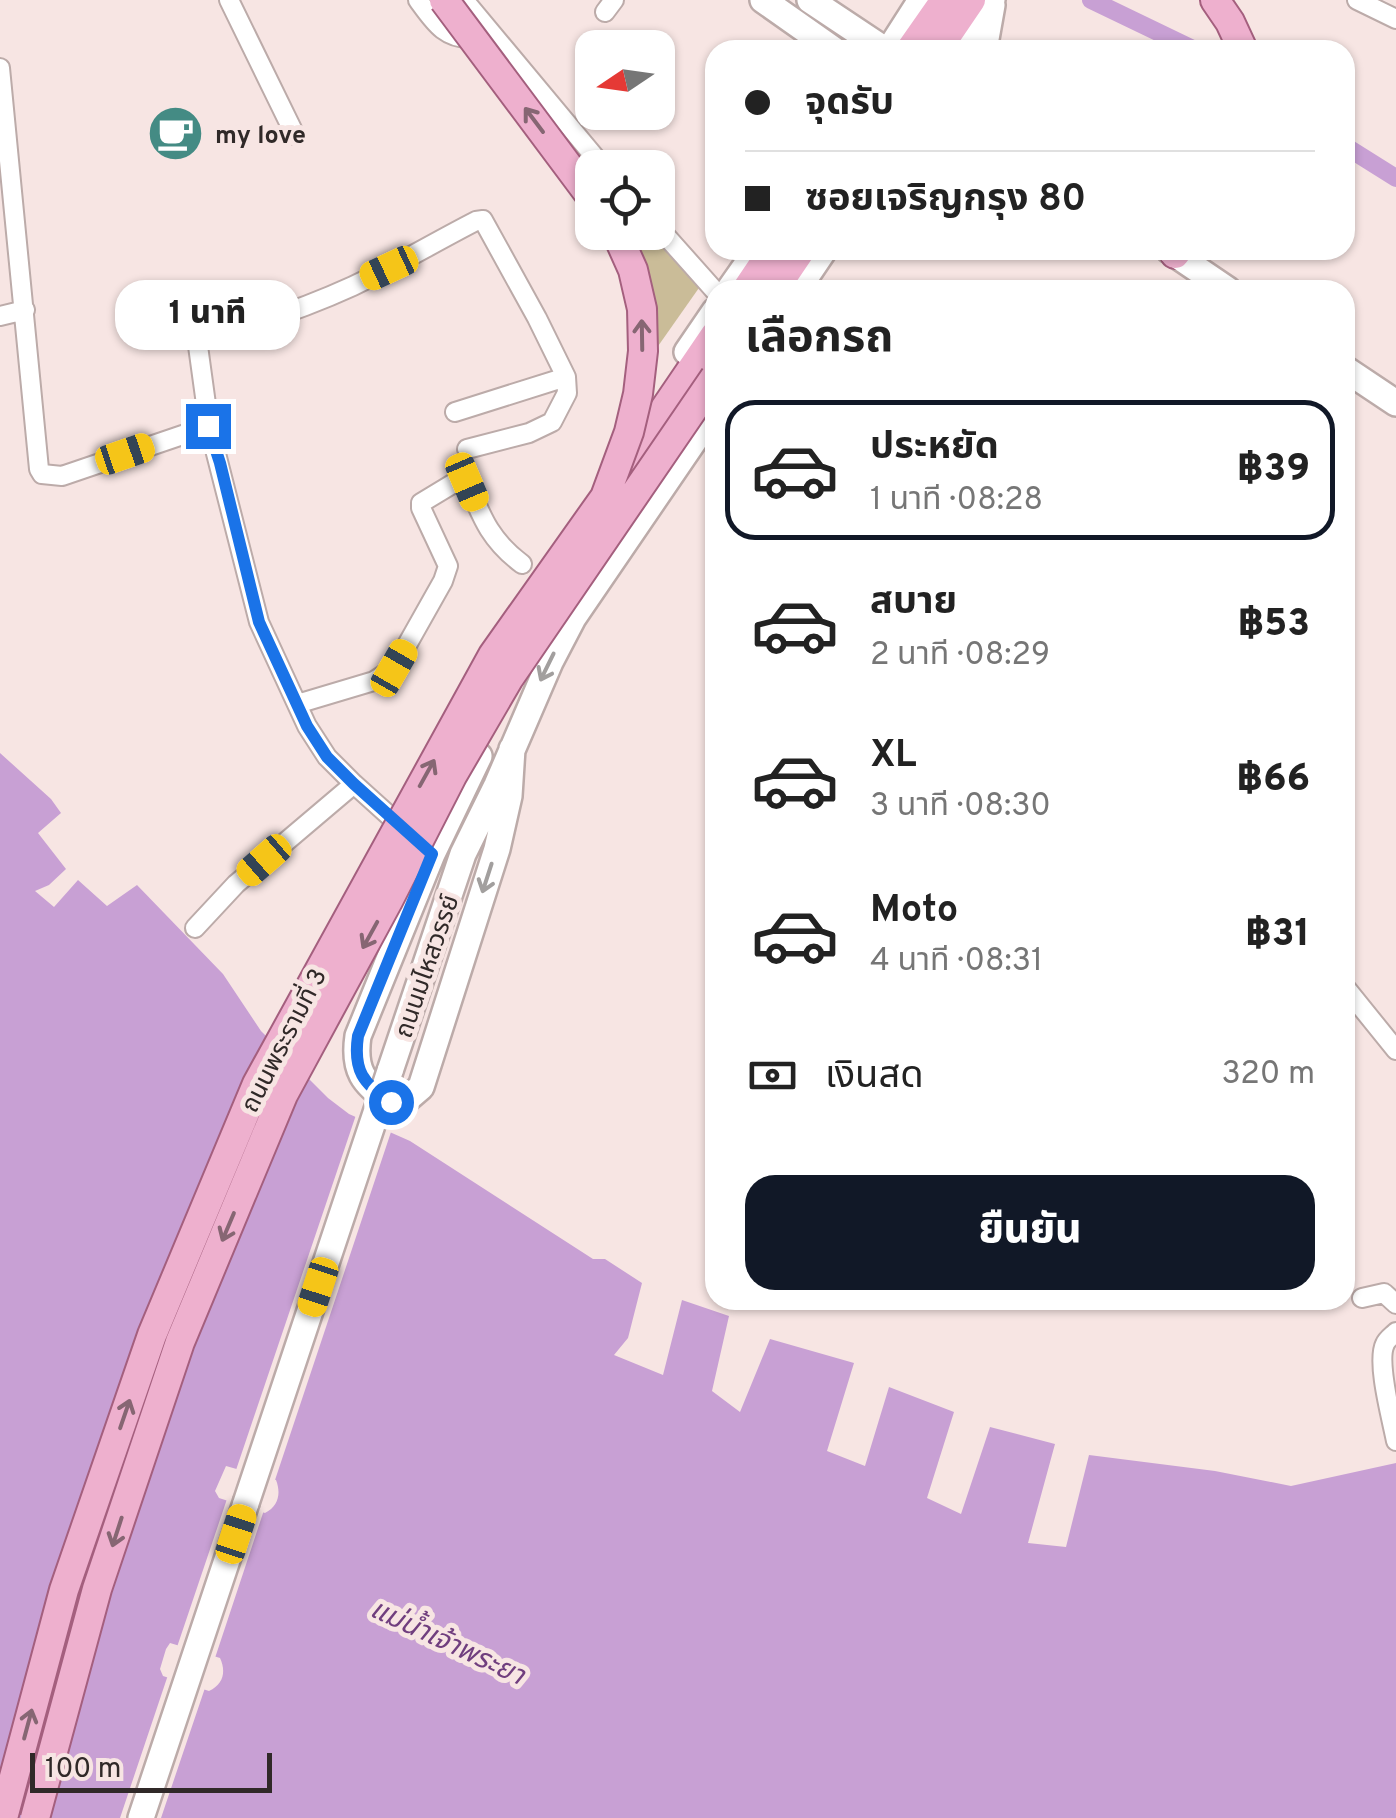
<!DOCTYPE html>
<html lang="th">
<head>
<meta charset="utf-8">
<style>
  :root { --surface:#fff; --page:#f2f2f2; --text:#222; --muted:#767676; --line:#e0e0e0; --accent:#111827 }
  body { margin:0; font-family:Overpass,"Noto Sans Thai",sans-serif; background:var(--page); color:var(--text); height:100vh; display:flex; flex-direction:column; font-size:38px; white-space:nowrap }
  * { box-sizing:border-box; margin:0 }
  p { font-size:32px; color:var(--muted) }
  .icon { flex:none; width:55px; height:55px; fill:none; stroke:currentColor; stroke-width:2; stroke-linecap:round; stroke-linejoin:round }
  .map { position:relative; flex:1; overflow:hidden }
  .side { position:absolute; left:705px; top:280px; width:650px; height:1030px; display:flex; flex-direction:column; background:var(--surface); border-radius:30px; box-shadow:0 2px 8px #0004 }
  .side>* { flex:none }
  .guide { position:absolute; left:705px; top:40px; width:650px; height:220px; border-radius:30px; box-shadow:0 2px 8px #0004; display:grid; align-content:center; height:220px; padding:0 40px; background:var(--surface) }
  .needle { width:65px; rotate:257deg }
  .buttons { position:absolute; left:575px; top:30px; display:grid; gap:20px }
  .buttons a { display:grid; place-items:center; width:100px; height:100px; border-radius:20px; background:var(--surface); box-shadow:0 2px 8px #0004; font-size:50px }
  .scale { position:absolute; left:30px; bottom:25px; width:242px; box-sizing:border-box; padding-left:10px; border:5px solid #302928; border-top:0; font-size:28px; line-height:35px; white-space:nowrap; color:#302928; -webkit-text-stroke:8px #f7e5e3; paint-order:stroke }
  .end { position:absolute; width:45px; height:45px; margin:-22px; border:12px solid #1a73e8; background:#fff; box-shadow:0 0 0 5px #fff }
  .from { border-radius:50% }
  .bubble { position:absolute; height:70px; border-radius:30px; background:var(--surface); box-shadow:0 2px 8px #0004; font-size:32px; font-weight:800; line-height:70px; text-align:center }
  .car { position:absolute; width:30px; height:60px; margin:-30px -15px; border-radius:12px; box-shadow:0 0 8px 2px #0007; background:linear-gradient(#f5c518 24%,#345 0 40%,#f5c518 0 76%,#345 0 86%,#f5c518 0) }
  .guide b { display:flex; align-items:center; gap:35px; height:95px; font-size:38px }
  .guide b+b { border-top:2px solid var(--line) }
  .guide i { width:25px; height:25px; background:var(--text) }
  ul { padding:0; list-style:none }
  li { display:flex; align-items:center; gap:30px; height:140px; margin:0 20px 15px; padding:0 20px; border:5px solid transparent; border-radius:30px }
  li div { flex:1 }
  li b { display:block; font-size:38px }
  li em { font-style:normal; font-weight:800 }
  li.current { border-color:var(--accent) }
  li>.icon { width:90px; height:90px; stroke-width:1.5 }
  h2 { padding:0 40px; font-size:45px; line-height:120px }
  .pay { display:flex; align-items:center; gap:25px; height:110px; padding:0 40px; font-size:38px }
  .pay p { margin-inline-start:auto }
  .cta { display:flex; gap:20px; margin-top:auto; padding:20px 40px }
  .cta a { flex:1; height:115px; border-radius:30px; background:var(--accent); color:#fff; font-size:40px; font-weight:800; line-height:115px; text-align:center }
  .map>svg:first-child { display:block }
  .green { fill:#cabc98 }
  .water { fill:#c8a0d4; fill-rule:evenodd }
  .pier { fill:#f7e5e3 }
  .lines { fill:none; stroke-linecap:round; stroke-linejoin:round }
  .canal { stroke:#c8a0d4; stroke-width:18 }
  .street-casing { stroke:#bcaba9; stroke-width:22 }
  .secondary-casing { stroke:#bcaba9; stroke-width:30 }
  .primary-casing { stroke:#a45f7e; stroke-width:32 }
  .street { stroke:#fff; stroke-width:18 }
  .secondary { stroke:#fff; stroke-width:25 }
  .primary { stroke:#eeb0ce; stroke-width:28 }
  .secondary-bridge-casing { stroke:#bcaba9; stroke-width:30; stroke-linecap:butt }
  .primary-bridge-casing { stroke:#a45f7e; stroke-width:32; stroke-linecap:butt }
  .secondary-bridge { stroke:#fff; stroke-width:25 }
  .primary-bridge { stroke:#eeb0ce; stroke-width:28 }
  .oneway { stroke:#866673 }
  .oneway2 { stroke:#a29f9e }
  .route { stroke:#1a73e8; stroke-width:12 }
  .labels { text-anchor:middle; stroke-width:10; stroke-linejoin:round; paint-order:stroke }
  .poi-label { font-size:25px; font-weight:bold; fill:#302928; stroke:#f7e5e3; text-anchor:start }
  .street-label { font-size:25px; fill:#302928; stroke:#f7e5e3 }
  .water-label { font-size:28px; font-style:italic; fill:#703e7e; stroke:#f7e5e3 }
</style>
</head>
<body>
<div class="map">
<svg width="1396" height="1818" viewBox="0 0 1396 1818">
  <rect width="100%" height="100%" fill="#f7e5e3"/>
  <path class="green" d="M612,233H655L701,285L656,349Z"/>
  <path class="water" d="M0,753L51,799L61,813L38,833L66,869L49,885L35,891L54,907L78,880L107,906L137,885L223,974L261,1031L328,1098L349,1114L410,1141L593,1259H605L642,1283L628,1338L614,1355L663,1375L682,1300L729,1316L712,1391L740,1412L770,1339L854,1363L827,1451L865,1466L889,1387L954,1412L927,1498L961,1514L990,1427L1055,1444L1028,1543L1066,1547L1089,1455L1215,1471L1291,1486L1396,1463V1818H0ZM226,1466L276,1480C281,1493 279,1506 265,1513L219,1498L215,1491ZM170,1643L220,1658C226,1671 224,1684 209,1691L163,1676L160,1669L166,1649Z"/>
  <path class="pier" d="M357,1112L392,1129L273,1486L235,1473Z
    M228,1496L265,1507L214,1661L176,1650Z
    M169,1672L206,1685L161,1818H120Z"/>
  <g class="lines">
    <path class="canal" d="M1091,0L1195,50
      M1345,146L1396,178"/>
    <defs>
      <path id="street" d="M229,0L295,135
        M418,0C434,22 445,40 474,38
        M464,0L604,168
        M1357,0L1396,19
        M605,12L614,0
        M0,68L39,469L42,474L62,476L209,426L259,622L307,726L327,757L354,784L405,830
        M658,227L715,291
        M0,316L25,310
        M455,412L566,377
        M209,426L198,346L200,340C251,326 305,308 353,286C395,266 435,242 476,221L483,220L537,318L566,377L567,393L552,422L529,433L467,449
        M297,704L374,681L394,668L443,581L448,566L421,508V503L459,480L467,482C482,518 490,540 522,564
        M195,928L236,884L354,784
        M1345,987L1396,1050
        M1362,1298L1384,1293L1396,1304
        M1396,1332C1392,1336 1387,1339 1385,1344C1376,1362 1392,1420 1396,1441"/>
      <path id="secondary" d="M763,0L834,50
        M810,0L885,50
        M889,50L921,0
        M954,50L992,0
        M984,50L992,5
        M1169,250L1228,290
        M729,290L755,253
        M797,290L824,250
        M687,352L715,311
        M1345,369L1396,403
        M479,756L432,854L358,1036C353,1070 363,1084 391,1102L407,1099L421,1087L497,849L509,796L512,749
        M390,1071L463,854L497,785L550,662L573,618L715,410
        M141,1818L246,1503"/>
      <path id="primary" d="M1215,0L1230,22L1243,50
        M910,50L945,0
        M937,50L971,0
        M1175,254L1178,250
        M746,290L773,250
        M774,290L801,250
        M617,479L715,335"/>
    </defs>
    <use href="#street" class="street-casing"/>
    <use href="#secondary" class="secondary-casing"/>
    <use href="#primary" class="primary-casing"/>
    <use href="#street" class="street"/>
    <use href="#secondary" class="secondary"/>
    <use href="#primary" class="primary"/>
    <defs>
      <path id="secondary-bridge" d="M246,1503L390,1071"/>
      <path id="primary-bridge" d="M444,0L592,198
        M3,1818L64,1590L152,1335L257,1084L493,655L605,497L629,432L638,394L643,351L642,309L633,270L616,232
        M35,1818L97,1589L180,1342L283,1095L388,901L452,776L509,678L715,377"/>
    </defs>
    <use href="#secondary-bridge" class="secondary-bridge-casing"/>
    <use href="#primary-bridge" class="primary-bridge-casing"/>
    <use href="#secondary-bridge" class="secondary-bridge"/>
    <use href="#primary-bridge" class="primary-bridge"/>
  </g>
  <defs><path id="oneway-shaft" d="M-6 0H5M1.5-3L5.5 0L1.5 3" fill="none" stroke-width="1.6" stroke-linecap="round" stroke-linejoin="round" transform="scale(2.5)"/></defs>
  <g class="oneway">
    <use href="#oneway-shaft" transform="translate(534 120) rotate(-127)"/>
    <use href="#oneway-shaft" transform="translate(642 335) rotate(-91)"/>
    <use href="#oneway-shaft" transform="translate(427 773) rotate(-61)"/>
    <use href="#oneway-shaft" transform="translate(370 935) rotate(119)"/>
    <use href="#oneway-shaft" transform="translate(228 1227) rotate(113)"/>
    <use href="#oneway-shaft" transform="translate(125 1414) rotate(-71)"/>
    <use href="#oneway-shaft" transform="translate(117 1532) rotate(108)"/>
    <use href="#oneway-shaft" transform="translate(28 1724) rotate(-75)"/>
  </g>
  <g class="oneway2">
    <use href="#oneway-shaft" transform="translate(547 667) rotate(116)"/>
    <use href="#oneway-shaft" transform="translate(487 878) rotate(108)"/>
  </g>
  <g class="lines">
    <path class="route" d="M208,426L220,463L259,622L307,726L327,757L354,784L432,854L358,1036C353,1070 363,1084 391,1102"/>
  </g>
  <defs>
    <symbol id="cafe-disc" viewBox="-11 -11 22 22"><circle r="9.5" fill="#448b84" stroke="#f7e5e3"/><path d="M-5.5-4.5H6V0H3Q3 3.5 0 3.5H-2.5Q-5.5 3.5-5.5 0ZM3-3.2v2h1.7v-2ZM-6 4.5H4V6H-6Z" fill="#fff"/></symbol>
  </defs>
  <g fill-rule="evenodd">
    <use href="#cafe-disc" x="144" y="102" width="63" height="63"/>
  </g>
  <g class="labels">
    <g class="poi-label">
      <text x="215" y="143">my love</text>
    </g>
    <g class="street-label">
      <text transform="translate(426 966) rotate(-71)" y="9">ถนนมไหสวรรย์</text>
      <text transform="translate(283 1040) rotate(-63)" y="9">ถนนพระรามที่ 3</text>
    </g>
    <g class="water-label">
      <text transform="translate(448 1641) rotate(25)" y="10">แม่น้ำเจ้าพระยา</text>
    </g>
  </g>
</svg>
<div class="buttons">
<a><svg class="needle" viewBox="-14 -14 28 28"><path d="M0-13l5 13h-10z" fill="#e53935"/><path d="M0 13l5-13h-10z" fill="#767676"/></svg></a>
<a><svg class="icon" aria-label="locate" viewBox="0 0 24 24"><circle cx="12" cy="12" r="6"/><path d="M12 2v4M12 18v4M2 12h4M18 12h4"/></svg></a>
</div>
<div class="scale">100 m</div>
<i class="end from" style="left:391px;top:1102px"></i>
<i class="end" style="left:208px;top:426px"></i>
<div class="bubble" style="left:115px;top:280px;width:185px">1 นาที</div>
<i class="car" style="left:389px;top:268px;rotate:245deg"></i>
<i class="car" style="left:125px;top:454px;rotate:71deg"></i>
<i class="car" style="left:467px;top:482px;rotate:157deg"></i>
<i class="car" style="left:394px;top:668px;rotate:30deg"></i>
<i class="car" style="left:264px;top:860px;rotate:229deg"></i>
<i class="car" style="left:318px;top:1287px;rotate:198deg"></i>
<i class="car" style="left:236px;top:1534px;rotate:18deg"></i>
<div class="guide">
<b><i class="from"></i>จุดรับ</b>
<b><i></i>ซอยเจริญกรุง 80</b>
</div>
<section class="side">
<h2>เลือกรถ</h2>
<ul>
<li class="current"><svg class="icon" aria-label="car" viewBox="0 0 24 24"><path d="M5 17H2v-5l4-1 3-4h7l3 4 3 1v5h-3M9 17h6M6 11h13"/><circle cx="7" cy="17" r="2"/><circle cx="17" cy="17" r="2"/></svg><div><b>ประหยัด</b><p>1 นาที · 08:28</p></div><em>฿39</em></li>
<li><svg class="icon" aria-label="car" viewBox="0 0 24 24"><path d="M5 17H2v-5l4-1 3-4h7l3 4 3 1v5h-3M9 17h6M6 11h13"/><circle cx="7" cy="17" r="2"/><circle cx="17" cy="17" r="2"/></svg><div><b>สบาย</b><p>2 นาที · 08:29</p></div><em>฿53</em></li>
<li><svg class="icon" aria-label="car" viewBox="0 0 24 24"><path d="M5 17H2v-5l4-1 3-4h7l3 4 3 1v5h-3M9 17h6M6 11h13"/><circle cx="7" cy="17" r="2"/><circle cx="17" cy="17" r="2"/></svg><div><b>XL</b><p>3 นาที · 08:30</p></div><em>฿66</em></li>
<li><svg class="icon" aria-label="car" viewBox="0 0 24 24"><path d="M5 17H2v-5l4-1 3-4h7l3 4 3 1v5h-3M9 17h6M6 11h13"/><circle cx="7" cy="17" r="2"/><circle cx="17" cy="17" r="2"/></svg><div><b>Moto</b><p>4 นาที · 08:31</p></div><em>฿31</em></li>
</ul>
<div class="pay"><svg class="icon" aria-label="cash" viewBox="0 0 24 24"><path d="M3 7h18v10H3z"/><circle cx="12" cy="12" r="2"/></svg>เงินสด<p>320 m</p></div>
<div class="cta"><a>ยืนยัน</a></div>
</section>
</div>
</body>
</html>
